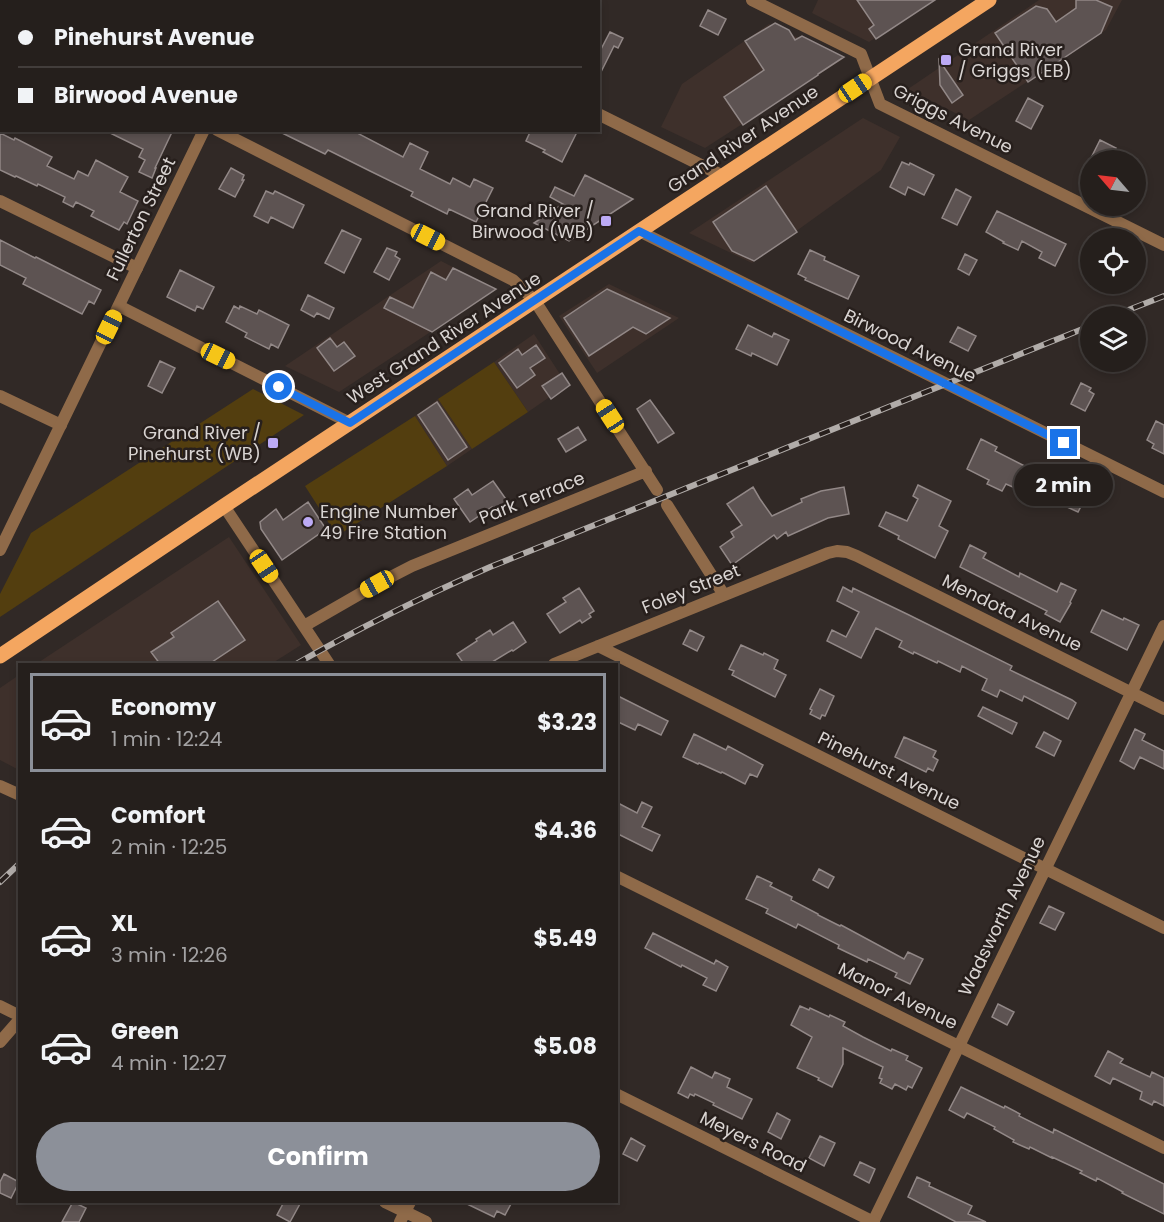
<!DOCTYPE html>
<html lang="en">
<head>
<meta charset="utf-8">
<style>
  :root { --surface:#251f1c; --page:#2d2725; --text:#f1f3f6; --muted:#a3a2a3; --line:#423d3b; --accent:#8c9099 }
  body { margin:0; font-family:Poppins,sans-serif; background:var(--page); color:var(--text); height:100vh; display:flex; flex-direction:column; font-size:22px; white-space:nowrap }
  * { box-sizing:border-box; margin:0 }
  p { font-size:20px; color:var(--muted) }
  .icon { flex:none; width:33px; height:33px; fill:none; stroke:currentColor; stroke-width:2; stroke-linecap:round; stroke-linejoin:round }
  .map { position:relative; flex:1; overflow:hidden }
  .drawer { position:absolute; left:18px; top:663px; width:600px; height:540px; display:flex; flex-direction:column; background:var(--surface); border-radius:0px; box-shadow:0 3px 9px #0003,0 0 0 2px var(--line) }
  .drawer>* { flex:none }
  .banner { position:absolute; left:0px; top:0px; width:600px; height:132px; box-shadow:0 3px 9px #0003,0 0 0 2px var(--line); display:grid; align-content:center; height:132px; padding:0 18px; background:var(--surface) }
  .needle { width:39px; rotate:298deg }
  .tools { position:absolute; left:1080px; top:150px; display:grid; gap:12px }
  .tools a { display:grid; place-items:center; width:66px; height:66px; border-radius:50%; background:var(--surface); box-shadow:0 3px 9px #0003,0 0 0 2px var(--line); font-size:30px }
  .end { position:absolute; width:27px; height:27px; margin:-14px; border:8px solid #1a73e8; background:#fff; box-shadow:0 0 0 3px #fff }
  .from { border-radius:50% }
  .bubble { position:absolute; height:42px; border-radius:21px; background:var(--surface); box-shadow:0 3px 9px #0003,0 0 0 2px var(--line); font-size:20px; font-weight:700; line-height:42px; text-align:center }
  .car { position:absolute; width:18px; height:36px; margin:-18px -9px; border-radius:8px; box-shadow:0 0 4px 2px #0007; background:linear-gradient(#f5c518 24%,#345 0 40%,#f5c518 0 76%,#345 0 86%,#f5c518 0) }
  .banner b { display:flex; align-items:center; gap:21px; height:57px; font-size:22px }
  .banner b+b { border-top:2px solid var(--line) }
  .banner i { width:15px; height:15px; background:var(--text) }
  ul { padding:10px 0 0; list-style:none }
  li { display:flex; align-items:center; gap:18px; height:99px; margin:0 12px 9px; padding:0 6px; border:3px solid transparent; border-radius:0px }
  li div { flex:1 }
  li b { display:block; font-size:22px }
  li em { font-style:normal; font-weight:700 }
  li.on { border-color:var(--accent) }
  li>.icon { width:54px; height:54px; stroke-width:1.5 }
  .primary-button { display:flex; gap:12px; margin-top:auto; padding:12px 18px }
  .primary-button a { flex:1; height:69px; border-radius:36px; background:var(--accent); color:#fff; font-size:24px; font-weight:700; line-height:69px; text-align:center }
  .map>svg:first-child { display:block }
  .built { fill:#3e302b }
  .green { fill:#533e0f }
  .building { fill:#5d5352; stroke:#928887; stroke-width:1.5 }
  .lines { fill:none; stroke-linecap:round; stroke-linejoin:round }
  .minor { stroke:#8f6a49; stroke-width:12 }
  .tertiary { stroke:#8f6a49; stroke-width:12 }
  .primary { stroke:#f4a660; stroke-width:15 }
  .rail-casing { stroke:#b1aca9; stroke-width:6 }
  .rail { stroke:#271f1c; stroke-width:4; stroke-dasharray:11; stroke-linecap:butt }
  .route { stroke:#1a73e8; stroke-width:8 }
  .poi-dot { fill:#bcaaf5; stroke:#271f1c; stroke-width:2 }
  .labels { text-anchor:middle; stroke-width:5; stroke-linejoin:round; paint-order:stroke }
  .poi-label { font-size:18px; fill:#d9d4d2; stroke:#271f1c; text-anchor:start }
  .street-label { font-size:18px; fill:#d9d4d2; stroke:#271f1c }
</style>
</head>
<body>
<div class="map">
<svg width="1164" height="1222" viewBox="0 0 1164 1222">
  <rect width="100%" height="100%" fill="#312926"/>
  <path class="built" d="M818,0H931L869,42L812,13Z
    M1039,0H1122L1106,30L969,120L908,89Z
    M769,24L843,59L705,148L661,127L682,84Z
    M863,118L900,137L881,170L752,263L689,233Z
    M441,261L496,289L339,392L285,366Z
    M609,284L679,318L597,373L559,316Z
    M534,334L567,385L528,412L494,362Z
    M438,399L472,449L447,466L415,416Z
    M229,537L301,645L271,664H36Z
    M19,675V770L0,760V688Z"/>
  <path class="green" d="M494,362L528,412L472,449L438,399Z
    M253,389L304,415L0,617V594L31,533Z
    M415,416L447,466L337,536L305,486Z"/>
  <path class="building" d="M857,0H935L876,39L869,29L874,25Z
    M1076,0H1096L1112,7L1101,33L1028,82L995,33L1036,6L1047,9L1056,22L1076,8Z
    M708,10L726,19L718,35L700,26Z
    M775,23L789,30L795,40L802,36L844,57L818,74V75L743,125L724,97L764,70L745,41Z
    M610,32L623,38L618,48L614,46L598,78V55Z
    M939,60L963,95L952,103L940,85Z
    M1028,98L1043,106L1031,129L1016,121Z
    M104,130H173L155,168H156L152,178L139,172L145,160L139,157L143,149Z
    M276,130H361L359,134L403,157L410,143L428,152L420,169L450,184L453,178L470,187L474,179L493,188L476,222L449,209L447,214L411,196L413,192L370,171L328,150L325,154Z
    M531,130H578L562,162L543,152L545,150L526,141Z
    M0,133L14,140L15,138L52,157L47,166L74,179L78,171L88,176L96,160L128,177L120,192L138,201L127,224L124,222L119,230L91,216L94,211L76,202L73,207L63,202L65,197L38,184L37,186L16,176L15,177L0,170Z
    M1100,140L1116,148L1109,160H1090Z
    M902,162L909,165L910,163L934,175L924,195L908,187L905,195L890,187Z
    M231,168L244,175L242,180H244L235,197L219,189Z
    M585,175L633,199L569,241L534,223L563,204L550,197L555,187L574,196Z
    M766,186L797,232L754,261L732,251L713,222Z
    M956,189L971,197L957,225L942,218Z
    M266,191L273,194L275,191L304,205L293,228L271,217L268,223L254,216Z
    M997,211L1066,244L1055,266L1039,258L1042,252L1022,241L1018,250L1003,243L1004,242L986,232Z
    M342,230L361,239L344,273L325,263Z
    M0,240L35,258L36,257L101,290L94,304L89,301L82,314L23,284L26,278L0,265Z
    M387,248L397,252L395,256L400,259L389,280L374,272Z
    M810,250L825,257L824,260L859,276L848,299L805,280L806,278L798,274Z
    M965,254L977,260L969,275L958,269Z
    M453,268L496,289L432,332L384,308L390,297L413,308L431,272L446,280Z
    M180,270L214,287L203,309L197,306L195,311L167,297Z
    M607,289L670,318L646,334L633,327L589,356L564,318Z
    M308,295L334,308L329,319L317,313L314,317L301,310Z
    M234,306L239,309L240,306L257,314L259,310L289,325L278,348L271,344L269,349L245,337L247,333L226,322Z
    M748,325L772,337L774,333L789,340L777,365L752,353L751,356L736,349Z
    M958,327L976,336L968,351L950,342Z
    M330,338L337,347L344,342L355,356L334,371L317,348Z
    M536,345L545,358L530,368L535,375L517,388L499,363L518,349L522,355Z
    M160,361L175,368L162,393L148,386Z
    M562,373L570,385L551,399L542,386Z
    M1081,383L1091,388L1089,391L1094,394L1085,411L1071,404Z
    M650,400L674,433L658,443L637,409Z
    M437,402L467,447L448,460L418,415Z
    M1156,421L1164,425V454L1152,448L1154,444L1147,440Z
    M578,427L586,440L566,452L558,439Z
    M981,439L997,447L995,451L1086,497L1078,512L1054,501L1052,504L1006,484L1002,491L987,484L989,480L967,469Z
    M493,481L508,502L494,511L492,507L470,522L454,499L468,489L472,495Z
    M918,485L951,501L939,526L948,531L935,558L898,539L899,536L879,526L886,512L907,521L918,499L913,496Z
    M753,487L760,499L772,516L802,502L801,499L821,491L844,487L849,514L828,518L788,536L786,532L777,539L774,535L732,565L720,547L734,537L731,532L742,525L727,504Z
    M308,502L326,529L282,560L261,529L260,522L276,509L283,520Z
    M970,545L986,553L983,558L1019,577L1020,573L1057,592L1061,583L1076,590L1070,602L1071,603L1060,622L1045,614L1047,611L960,567Z
    M843,587L852,592L853,588L909,615L1012,666L1010,670L1072,700L1076,703L1068,719L1024,696L1022,701L1000,690L997,697L982,690L987,679L962,666L960,672L938,661L937,663L914,652L913,654L899,647L902,641L876,628L861,658L827,641L832,630L846,637L859,612L837,601Z
    M579,588L594,611L589,614L591,617L582,623L580,620L560,633L547,614L566,602L563,598Z
    M218,601L245,640L209,664H160L151,652L174,637L171,633Z
    M1102,610L1123,620L1124,618L1139,625L1127,650L1091,632Z
    M513,622L526,642L513,651L512,650L489,664H464L457,654L477,641L476,639L490,630L493,635Z
    M690,630L704,637L697,651L683,644Z
    M741,645L763,655L764,653L778,660L774,669L786,675L775,697L732,675L734,671L729,669Z
    M820,689L834,696L825,716L822,715L820,719L810,714L812,710L810,709Z
    M616,695L668,721L661,735L638,724L635,730L616,721Z
    M983,707L1017,723L1012,734L978,716Z
    M1135,729L1145,734L1142,740L1164,751V769L1140,757L1134,769L1120,761Z
    M1044,732L1061,741L1054,756L1036,747Z
    M694,734L726,750L728,746L763,765L757,777L750,774L745,784L722,772L721,773L699,763L698,764L683,757Z
    M904,737L936,751L933,757L938,760L933,771L928,768L926,772L895,757Z
    M616,802L637,813L642,802L652,807L642,827L660,835L652,851L616,833Z
    M819,869L834,877L828,888L813,880Z
    M757,876L772,883L770,886L792,897L791,900L818,914V915L840,926L841,925L904,959L908,952L923,959L910,984L895,977L897,973L868,959L867,962L838,948L839,945L798,924L796,928L766,913L768,909L746,899Z
    M1049,906L1064,913L1055,930L1040,923Z
    M653,933L714,964L716,960L728,967L716,991L703,985L707,978L682,965L681,967L645,948Z
    M998,1004L1014,1012L1007,1025L992,1017Z
    M800,1006L809,1010L810,1008L829,1017L830,1015L845,1022L843,1026L863,1037L891,1051L892,1049L908,1056L906,1060L922,1068L912,1088L908,1086L906,1090L895,1084L892,1089L880,1083L882,1079L879,1078L883,1067L843,1048V1064L832,1087L818,1080L819,1078L797,1068L812,1037L791,1025Z
    M1108,1051L1123,1059L1120,1063L1150,1077L1152,1072L1164,1078V1106L1154,1101L1152,1105L1140,1099L1142,1092L1113,1078L1110,1084L1095,1076Z
    M691,1067L712,1078L715,1072L730,1079L727,1087L752,1099L742,1119L713,1105L714,1103L695,1094L694,1096L690,1094L688,1098L678,1093Z
    M961,1087L1004,1108L1005,1106L1020,1114L1019,1116L1053,1133L1054,1129L1164,1184V1214L1122,1193L1123,1192L1097,1178L1096,1181L1080,1173L1082,1171L1052,1157V1158L1030,1147L1029,1149L1013,1142L1014,1140L994,1129L995,1127L967,1113L964,1118L949,1110Z
    M777,1113L790,1120L781,1139L768,1132Z
    M820,1136L835,1143L824,1166L809,1158Z
    M631,1138L645,1146L637,1161L623,1154Z
    M860,1162L875,1169L869,1183L854,1175Z
    M4,1174L19,1182L11,1198L0,1193V1182Z
    M917,1177L930,1183L929,1186L972,1206L968,1214L986,1222H956L908,1197Z
    M73,1202L86,1208L79,1222H62Z
    M284,1202H301L290,1222L277,1215Z
    M463,1202H512L505,1215L497,1211L494,1217Z"/>
  <g class="lines">
    <path class="minor" d="M369,0L372,2
      M752,0L861,54L880,104L1164,245
      M0,8L2,9
      M598,114L723,176
      M217,130L513,280L535,301L657,490
      M0,201L137,268
      M639,231L1164,492
      M119,306L350,423
      M0,396L61,425
      M667,505L724,595
      M224,506L329,664
      M304,626L377,584L412,566L646,471
      M598,646L1164,928
      M554,664L828,553L837,551L847,552L857,556L1164,709
      M616,876L1164,1148
      M0,1006L20,1016
      M0,1042L20,1019
      M385,1202L426,1222
      M400,1222L410,1202
      M873,1222L1164,626"/>
    <path class="tertiary" d="M267,2L268,0
      M0,550L204,130
      M0,786L20,795
      M616,1094L874,1222"/>
    <path class="primary" d="M0,656L224,506L989,0"/>
    <defs>
      <path id="rail" d="M1113,316L1164,296
        M296,664C359,628 424,596 490,567L1090,326
        M0,882L20,863"/>
    </defs>
    <use href="#rail" class="rail-casing"/>
    <use href="#rail" class="rail"/>
  </g>
  <g class="lines">
    <path class="route" d="M279,387L350,423L639,231L1064,443"/>
  </g>
  <g class="poi-dot">
    <rect x="940" y="54" width="12" height="12" rx="3"/>
    <rect x="600" y="215" width="12" height="12" rx="3"/>
    <rect x="267" y="437" width="12" height="12" rx="3"/>
    <circle cx="308" cy="522" r="6"/>
  </g>
  <g class="labels">
    <g class="poi-label">
      <text x="958" y="56">Grand River<tspan x="958" dy="21">/ Griggs (EB)</tspan></text>
      <text x="594" y="217" text-anchor="end">Grand River /<tspan x="594" dy="21">Birwood (WB)</tspan></text>
      <text x="261" y="439" text-anchor="end">Grand River /<tspan x="261" dy="21">Pinehurst (WB)</tspan></text>
      <text x="320" y="518">Engine Number<tspan x="320" dy="21">49 Fire Station</tspan></text>
    </g>
    <g class="street-label">
      <text transform="translate(953 119) rotate(27)" y="6">Griggs Avenue</text>
      <text transform="translate(743 139) rotate(-34)" y="6">Grand River Avenue</text>
      <text transform="translate(141 219) rotate(-64)" y="6">Fullerton Street</text>
      <text transform="translate(444 338) rotate(-33)" y="6">West Grand River Avenue</text>
      <text transform="translate(910 346) rotate(26)" y="6">Birwood Avenue</text>
      <text transform="translate(532 498) rotate(-22)" y="6">Park Terrace</text>
      <text transform="translate(691 589) rotate(-22)" y="6">Foley Street</text>
      <text transform="translate(1012 613) rotate(26)" y="6">Mendota Avenue</text>
      <text transform="translate(889 771) rotate(26)" y="6">Pinehurst Avenue</text>
      <text transform="translate(1002 916) rotate(-64)" y="6">Wadsworth Avenue</text>
      <text transform="translate(898 996) rotate(26)" y="6">Manor Avenue</text>
      <text transform="translate(753 1142) rotate(26)" y="6">Meyers Road</text>
    </g>
  </g>
</svg>
<div class="tools">
<a><svg class="needle" viewBox="-14 -14 28 28"><path d="M0-13l5 13h-10z" fill="#e53935"/><path d="M0 13l5-13h-10z" fill="#a3a2a3"/></svg></a>
<a><svg class="icon" aria-label="locate" viewBox="0 0 24 24"><circle cx="12" cy="12" r="6"/><path d="M12 2v4M12 18v4M2 12h4M18 12h4"/></svg></a>
<a><svg class="icon" aria-label="layers" viewBox="0 0 24 24"><path d="M12 4l9 5-9 5-9-5zM3 14l9 5 9-5"/></svg></a>
</div>
<i class="end from" style="left:279px;top:387px"></i>
<i class="end" style="left:1064px;top:443px"></i>
<div class="bubble" style="left:1014px;top:464px;width:99px">2 min</div>
<i class="car" style="left:855px;top:88px;rotate:56deg"></i>
<i class="car" style="left:428px;top:237px;rotate:117deg"></i>
<i class="car" style="left:109px;top:327px;rotate:26deg"></i>
<i class="car" style="left:218px;top:356px;rotate:116deg"></i>
<i class="car" style="left:610px;top:416px;rotate:327deg"></i>
<i class="car" style="left:264px;top:566px;rotate:146deg"></i>
<i class="car" style="left:377px;top:584px;rotate:241deg"></i>
<div class="banner">
<b><i class="from"></i>Pinehurst Avenue</b>
<b><i></i>Birwood Avenue</b>
</div>
<section class="drawer">
<ul>
<li class="on"><svg class="icon" aria-label="car" viewBox="0 0 24 24"><path d="M5 17H2v-5l4-1 3-4h7l3 4 3 1v5h-3M9 17h6M6 11h13"/><circle cx="7" cy="17" r="2"/><circle cx="17" cy="17" r="2"/></svg><div><b>Economy</b><p>1 min · 12:24</p></div><em>$3.23</em></li>
<li><svg class="icon" aria-label="car" viewBox="0 0 24 24"><path d="M5 17H2v-5l4-1 3-4h7l3 4 3 1v5h-3M9 17h6M6 11h13"/><circle cx="7" cy="17" r="2"/><circle cx="17" cy="17" r="2"/></svg><div><b>Comfort</b><p>2 min · 12:25</p></div><em>$4.36</em></li>
<li><svg class="icon" aria-label="car" viewBox="0 0 24 24"><path d="M5 17H2v-5l4-1 3-4h7l3 4 3 1v5h-3M9 17h6M6 11h13"/><circle cx="7" cy="17" r="2"/><circle cx="17" cy="17" r="2"/></svg><div><b>XL</b><p>3 min · 12:26</p></div><em>$5.49</em></li>
<li><svg class="icon" aria-label="car" viewBox="0 0 24 24"><path d="M5 17H2v-5l4-1 3-4h7l3 4 3 1v5h-3M9 17h6M6 11h13"/><circle cx="7" cy="17" r="2"/><circle cx="17" cy="17" r="2"/></svg><div><b>Green</b><p>4 min · 12:27</p></div><em>$5.08</em></li>
</ul>
<div class="primary-button"><a>Confirm</a></div>
</section>
</div>
</body>
</html>
